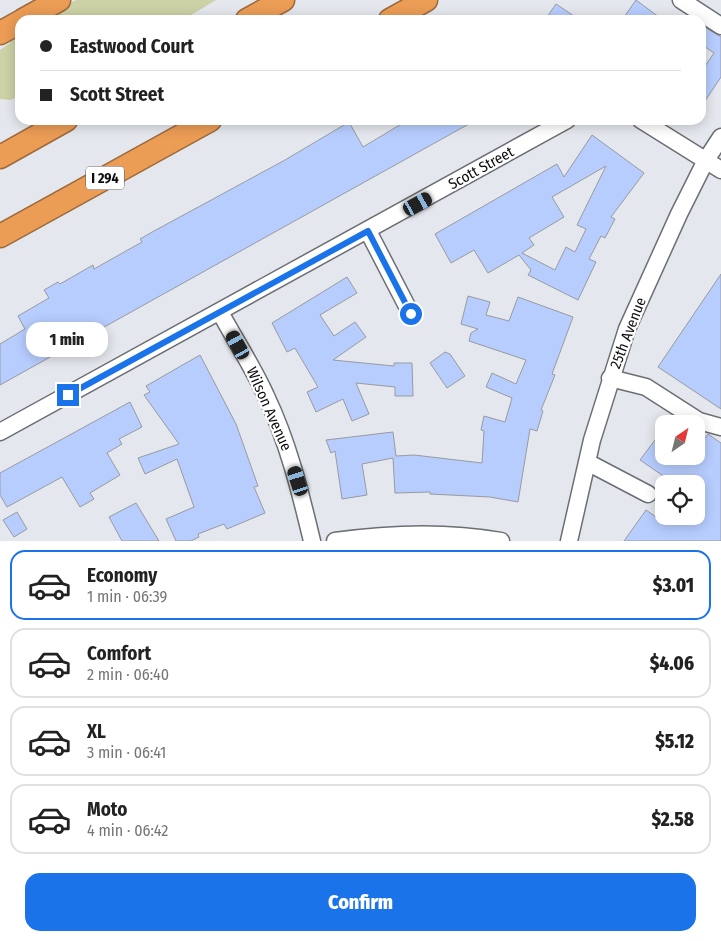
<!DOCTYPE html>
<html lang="en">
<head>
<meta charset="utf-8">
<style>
  :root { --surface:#fff; --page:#f6f6f6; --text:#222; --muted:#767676; --line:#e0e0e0; --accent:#1a73e8 }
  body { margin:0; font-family:"Fira Sans Condensed",sans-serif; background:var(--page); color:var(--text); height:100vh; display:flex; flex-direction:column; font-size:19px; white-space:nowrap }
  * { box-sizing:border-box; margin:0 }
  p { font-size:16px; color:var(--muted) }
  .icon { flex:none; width:28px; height:28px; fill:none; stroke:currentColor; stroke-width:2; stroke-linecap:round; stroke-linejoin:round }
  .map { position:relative; height:541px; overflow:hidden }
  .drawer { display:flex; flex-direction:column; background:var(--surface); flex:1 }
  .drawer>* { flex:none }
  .top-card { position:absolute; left:15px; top:15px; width:691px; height:110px; border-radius:15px; box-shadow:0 2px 12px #0003; display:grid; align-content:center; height:110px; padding:0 25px; background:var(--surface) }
  .needle { width:32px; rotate:35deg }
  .fabs { position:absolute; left:655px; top:415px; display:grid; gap:10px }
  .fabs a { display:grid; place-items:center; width:50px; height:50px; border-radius:10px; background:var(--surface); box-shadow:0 2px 12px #0003; font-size:25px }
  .end { position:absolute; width:22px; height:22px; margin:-11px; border:6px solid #1a73e8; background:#fff; box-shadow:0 0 0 2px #fff }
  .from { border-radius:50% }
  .bubble { position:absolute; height:35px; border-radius:15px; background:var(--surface); box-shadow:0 2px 12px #0003; font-size:16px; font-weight:800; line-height:35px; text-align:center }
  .car { position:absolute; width:15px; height:30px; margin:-15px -8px; border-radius:6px; box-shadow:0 0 4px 1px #0007; background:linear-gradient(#222 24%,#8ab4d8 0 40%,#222 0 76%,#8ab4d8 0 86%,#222 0) }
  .top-card b { display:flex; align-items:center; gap:18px; height:48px; font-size:19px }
  .top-card b+b { border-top:1px solid var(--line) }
  .top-card i { width:12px; height:12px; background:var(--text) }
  ul { padding:9px 0 0; list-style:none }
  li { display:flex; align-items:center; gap:15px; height:70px; margin:0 10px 8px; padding:0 15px; border:2px solid var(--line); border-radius:15px }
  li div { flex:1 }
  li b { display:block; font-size:19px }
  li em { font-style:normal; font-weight:800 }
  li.on { border-color:var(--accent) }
  li>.icon { width:45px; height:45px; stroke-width:1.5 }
  .cta { display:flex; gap:10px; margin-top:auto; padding:10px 25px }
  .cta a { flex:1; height:58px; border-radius:15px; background:var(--accent); color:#fff; font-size:20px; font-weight:800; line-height:58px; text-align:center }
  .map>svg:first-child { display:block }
  .green { fill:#ccd1a6 }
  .building { fill:#b7cdfe; stroke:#989aa0; fill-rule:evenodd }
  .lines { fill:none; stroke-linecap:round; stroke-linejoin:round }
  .minor-casing { stroke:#6b6e73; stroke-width:19 }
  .highway-casing { stroke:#9d6a3c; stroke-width:25 }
  .minor { stroke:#fff; stroke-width:16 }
  .highway { stroke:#eb9c55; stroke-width:22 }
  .route { stroke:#1a73e8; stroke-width:6 }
  .labels { text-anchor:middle; stroke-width:4.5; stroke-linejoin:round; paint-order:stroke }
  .shield { fill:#fff; stroke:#565657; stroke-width:1 }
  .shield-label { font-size:14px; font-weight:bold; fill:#0d0d0f }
  .street-label { font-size:15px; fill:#0d0d0f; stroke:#fff }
</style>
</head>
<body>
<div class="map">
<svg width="721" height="541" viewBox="0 0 721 541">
  <rect width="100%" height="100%" fill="#e4e7ed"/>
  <path class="green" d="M76,0H216L183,20H38Z
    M20,29V96L10,100L0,99V50L10,43L8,36Z"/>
  <path class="building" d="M636,0L663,20H622Z
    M556,4L580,20H545Z
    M701,25L721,37V77L701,107V72L714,53L701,44Z
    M408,120H476L0,385V344L25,329L18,316L49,298L44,290L58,282L60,284L93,265L94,269L142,242L140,239L154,231L285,160L349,122L363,147Z
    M592,135L644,173L611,217L615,219L605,238L601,236L589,259L596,262L578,300L528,275L531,270L519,255L488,273L474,250L451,263L435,234L557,164L564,177ZM606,166L577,225L586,229L575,252L566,247L555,270L522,253L534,245L529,238L564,217L552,197Z
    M721,274V409L658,367Z
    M347,277L357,293L320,315L334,336L355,322L366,337L333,360L394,366V363H412L413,396H395V387L356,383L369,414L352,421L343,399L316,412L307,392L318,387L295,348L287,352L272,323Z
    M468,296L490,302L486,315L509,321L518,297L573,317L552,374L555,375L541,410L543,411L537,431L530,429L518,502L490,497L430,494V492L395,493L393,458L362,464L367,495L342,499L335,451L331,453L326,440L393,432L396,456L414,455L482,463L484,431L481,430L484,416L505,422L512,398L486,387L492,373L516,384L526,360L469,341L471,333L478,329L461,324Z
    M445,352L450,354L465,376L447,388L430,363Z
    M200,355L236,424L258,486L254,487L265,513L227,529L224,524L198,534L199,537L191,541H176L166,519L194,507L177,459L145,474L138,458L179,444L144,395L150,392L146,386Z
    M130,402L142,427L119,439L122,444L107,453L120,475L90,493L94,499L80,507L62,477L7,507L0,495V473Z
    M664,428V456H696V450L708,434L721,443V541H624L646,510L662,521L666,516H696V484H669L660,478L662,475L640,460Z
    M136,503L159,541H122L109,517Z
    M17,512L27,529L14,537L3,520Z"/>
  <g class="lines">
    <defs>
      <path id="minor" d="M681,0L721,26
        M641,120L721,170
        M368,231L411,314
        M220,312C235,340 253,367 266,396C288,442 300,491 312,541
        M610,378L646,387L699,421L721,427
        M0,432L567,120
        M587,462L648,494
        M335,541C391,533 445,531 501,541
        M569,541L592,440L627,329L679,214L706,160L721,137"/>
      <path id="highway" d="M23,20L59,0
        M247,20L283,0
        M390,20L426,0
        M0,33L20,22
        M0,157L66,120
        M0,236L210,120"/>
    </defs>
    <use href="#minor" class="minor-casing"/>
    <use href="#highway" class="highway-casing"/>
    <use href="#minor" class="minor"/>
    <use href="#highway" class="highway"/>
  </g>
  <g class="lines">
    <path class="route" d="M68,395L368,231L411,314"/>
  </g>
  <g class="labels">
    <rect class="shield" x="86" y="166.5" width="38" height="23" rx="4"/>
    <g class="shield-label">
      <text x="105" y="183">I 294</text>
    </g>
    <g class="street-label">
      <text transform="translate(481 168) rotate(-29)" y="5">Scott Street</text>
      <text transform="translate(628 333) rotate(-69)" y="5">25th Avenue</text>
      <text transform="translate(269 409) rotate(66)" y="5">Wilson Avenue</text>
    </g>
  </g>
</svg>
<div class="fabs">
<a><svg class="needle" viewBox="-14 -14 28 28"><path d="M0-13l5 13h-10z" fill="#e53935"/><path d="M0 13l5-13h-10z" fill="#767676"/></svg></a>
<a><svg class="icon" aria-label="locate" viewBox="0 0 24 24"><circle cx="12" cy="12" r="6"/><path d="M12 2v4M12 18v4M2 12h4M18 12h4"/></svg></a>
</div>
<i class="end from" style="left:411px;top:314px"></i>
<i class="end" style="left:68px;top:395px"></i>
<div class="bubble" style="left:26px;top:322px;width:82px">1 min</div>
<i class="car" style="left:418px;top:204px;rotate:61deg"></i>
<i class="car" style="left:238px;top:345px;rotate:331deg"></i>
<i class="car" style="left:298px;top:481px;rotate:342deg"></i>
<div class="top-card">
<b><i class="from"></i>Eastwood Court</b>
<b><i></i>Scott Street</b>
</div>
</div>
<section class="drawer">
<ul>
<li class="on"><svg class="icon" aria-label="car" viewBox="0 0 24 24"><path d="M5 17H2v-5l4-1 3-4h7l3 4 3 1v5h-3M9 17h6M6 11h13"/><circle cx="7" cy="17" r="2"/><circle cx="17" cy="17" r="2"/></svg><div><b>Economy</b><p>1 min · 06:39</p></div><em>$3.01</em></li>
<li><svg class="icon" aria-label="car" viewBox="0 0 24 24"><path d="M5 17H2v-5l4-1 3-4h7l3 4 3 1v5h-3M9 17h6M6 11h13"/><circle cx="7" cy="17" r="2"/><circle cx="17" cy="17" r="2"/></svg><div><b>Comfort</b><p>2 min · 06:40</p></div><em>$4.06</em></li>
<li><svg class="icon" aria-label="car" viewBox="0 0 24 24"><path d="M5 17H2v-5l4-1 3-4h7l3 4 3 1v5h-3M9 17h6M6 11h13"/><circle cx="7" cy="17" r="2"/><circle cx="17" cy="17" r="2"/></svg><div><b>XL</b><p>3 min · 06:41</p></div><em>$5.12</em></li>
<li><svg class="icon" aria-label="car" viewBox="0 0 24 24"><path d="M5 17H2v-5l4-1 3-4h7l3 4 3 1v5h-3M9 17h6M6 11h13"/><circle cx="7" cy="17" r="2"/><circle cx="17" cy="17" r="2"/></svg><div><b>Moto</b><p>4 min · 06:42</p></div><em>$2.58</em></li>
</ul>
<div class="cta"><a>Confirm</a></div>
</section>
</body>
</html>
